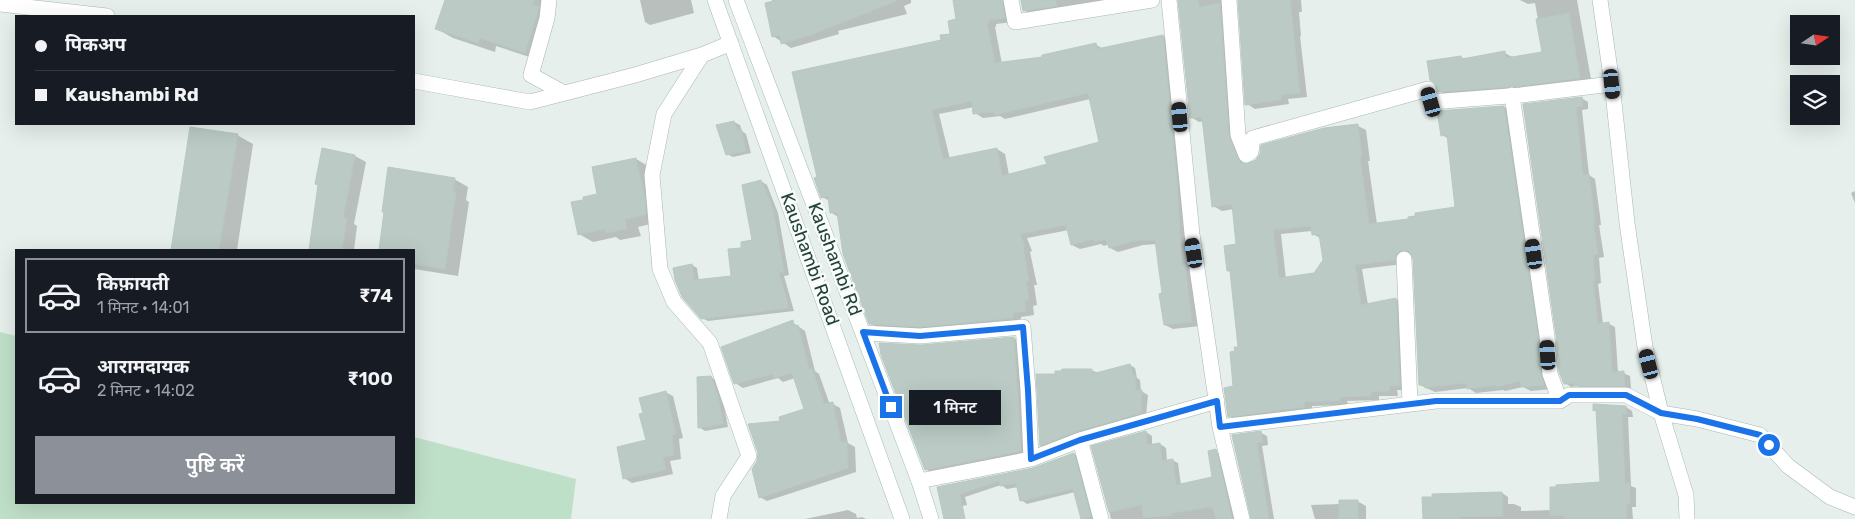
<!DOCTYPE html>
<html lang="hi">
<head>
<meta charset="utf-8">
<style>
  :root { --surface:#171b24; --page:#242831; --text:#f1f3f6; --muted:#9ea1a6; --line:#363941; --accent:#8c9099 }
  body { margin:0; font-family:Rubik,"Noto Sans Devanagari",sans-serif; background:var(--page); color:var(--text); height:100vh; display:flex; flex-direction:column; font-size:19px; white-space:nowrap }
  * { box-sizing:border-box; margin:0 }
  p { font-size:16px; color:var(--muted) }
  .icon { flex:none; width:28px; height:28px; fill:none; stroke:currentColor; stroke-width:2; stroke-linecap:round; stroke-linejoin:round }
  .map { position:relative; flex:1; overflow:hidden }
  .drawer { position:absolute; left:15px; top:249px; width:400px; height:255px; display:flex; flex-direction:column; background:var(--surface); border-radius:0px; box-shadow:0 5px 20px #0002 }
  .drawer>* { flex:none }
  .banner { position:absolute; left:15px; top:15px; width:400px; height:110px; border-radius:0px; box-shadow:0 5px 20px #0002; display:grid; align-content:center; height:110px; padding:0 20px; background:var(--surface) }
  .needle { width:32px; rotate:77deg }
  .buttons { position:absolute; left:1790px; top:15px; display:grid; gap:10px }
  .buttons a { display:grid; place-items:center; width:50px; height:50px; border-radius:0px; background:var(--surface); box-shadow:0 5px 20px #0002; font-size:25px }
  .end { position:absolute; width:22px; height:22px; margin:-11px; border:6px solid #1a73e8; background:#fff; box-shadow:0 0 0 2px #fff }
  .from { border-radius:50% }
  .bubble { position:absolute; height:35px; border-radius:0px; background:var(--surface); box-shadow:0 5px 20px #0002; font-size:16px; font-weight:600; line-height:35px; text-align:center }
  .car { position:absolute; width:15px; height:30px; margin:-15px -8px; border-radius:6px; box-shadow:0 0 4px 1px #0007; background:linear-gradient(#222 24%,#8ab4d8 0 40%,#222 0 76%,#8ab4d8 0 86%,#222 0) }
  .banner b { display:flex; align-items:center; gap:18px; height:48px; font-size:19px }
  .banner b+b { border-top:1px solid var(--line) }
  .banner i { width:12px; height:12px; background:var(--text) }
  ul { padding:9px 0 0; list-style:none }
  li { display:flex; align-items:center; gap:15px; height:75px; margin:0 10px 8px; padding:0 10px; border:2px solid transparent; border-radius:0px }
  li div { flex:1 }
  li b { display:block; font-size:19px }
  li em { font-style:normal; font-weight:600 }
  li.selected { border-color:var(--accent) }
  li>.icon { width:45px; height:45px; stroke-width:1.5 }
  .cta { display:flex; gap:10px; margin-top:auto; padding:10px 20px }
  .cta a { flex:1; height:58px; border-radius:0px; background:var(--accent); color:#fff; font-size:20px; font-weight:600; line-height:58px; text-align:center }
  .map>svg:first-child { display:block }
  .green { fill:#bfe0c8 }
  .shadow { fill:#0003; fill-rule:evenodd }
  .building { fill:#bbcac4; stroke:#b8c9c2; fill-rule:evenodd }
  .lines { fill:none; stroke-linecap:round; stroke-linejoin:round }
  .minor-casing { stroke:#a8b8b2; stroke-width:16 }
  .secondary-casing { stroke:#a4bbb3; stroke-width:16 }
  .minor { stroke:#fff; stroke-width:15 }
  .secondary { stroke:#fff; stroke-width:15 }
  .route { stroke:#1a73e8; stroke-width:6 }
  .labels { text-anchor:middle; stroke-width:5; stroke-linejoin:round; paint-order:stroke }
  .street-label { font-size:18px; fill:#24423a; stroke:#f7fbf9 }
</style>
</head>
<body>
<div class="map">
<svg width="1855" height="519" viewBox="0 0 1855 519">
  <rect width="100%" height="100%" fill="#e6efeb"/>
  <path class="green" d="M0,332L16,336V502H414V437L576,479L571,519H0Z"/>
  <path class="shadow" d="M446,0H553L554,21L542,61L496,46L495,52L453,38L437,29Z
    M640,0H691L694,13L650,25L645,22Z
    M772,0H911V3L904,6L907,14L838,31L839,34L791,48L773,36Z
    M964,0H1011L1013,22L996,24V27H995L1002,64L1044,58L1095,44L1103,49L1163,36L1171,41L1185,186L1190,270L1192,272L1200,326L1173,329L1165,325L1164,294L1157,244L1143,245L1118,252L1110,248L1109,244L1104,246L1101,244L1080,249L1072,245L1069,230L1027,238L1032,251L1030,252L1037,285H1034L1037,305L1033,306L1034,315L1021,317V323L929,331L879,328L870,323L838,217L832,213L830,201L822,197L818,178L942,41L952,35ZM1090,99L1100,143L1048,165L1009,175L1005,154L997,149L950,159L939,114L974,107L975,113L983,118L1000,116L1005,119Z
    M1021,0H1127L1032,15L1024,10Z
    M1180,0H1229L1237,141L1245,164L1358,126L1366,130L1370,161H1368L1377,224L1409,220L1457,208L1449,139L1442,135L1504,107L1512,112L1551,389L1531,391L1523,387L1505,391L1503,390L1476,393L1468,388L1435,392L1420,385L1415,258L1412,254L1404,259L1403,264L1362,269L1368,305L1396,299L1404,304L1408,390H1397L1398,396H1379V400L1347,401L1348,405L1312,406L1313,411L1237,421L1229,416L1234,388L1236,352L1239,348L1232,272L1228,270L1237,245L1234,209L1222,211L1213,206L1204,121L1199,122L1191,117ZM1312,231L1313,234L1320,238L1324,261L1315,274L1286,279L1281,234Z
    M1240,0H1301L1302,12H1299L1301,36H1300L1307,97L1288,99L1289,104L1255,109L1247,104Z
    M1520,0H1577L1592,85L1451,98L1439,91L1461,57L1465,59L1505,53L1514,58L1544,53L1535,3L1528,4Z
    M1581,98L1588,102V109L1582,110L1589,175L1595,179L1600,216L1601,225H1599L1604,257L1599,258L1601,283L1598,284L1603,324H1609L1615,327L1618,373H1623L1630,376L1631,388H1581L1577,386L1571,387L1565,383L1524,105Z
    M734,122L740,125L742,131L746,134L751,153L733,157L727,154Z
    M237,135L253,144L237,250H173Z
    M355,156L366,162L354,224L357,226L354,250H311Z
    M636,159L650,167L659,222L638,227L641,236L620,240L616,237L593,242L579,234L585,201L599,195Z
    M454,179L468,187L466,200L469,202L458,276L414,269V250H380L385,212Z
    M761,181L767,185L778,213L789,275L784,276L794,311L708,321L702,318L683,296L692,265L697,268L699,281L732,277L743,249L753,241Z
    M1855,191V203L1851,193Z
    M792,322L805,331L815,371L819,374L830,405L833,404L840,408L848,443L855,447L856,472L767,501L760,497L782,422L806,410L795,378L783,382L778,378L743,388L735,383Z
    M1014,338L1021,342L1028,455L933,474L926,469L921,347Z
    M1130,365L1135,368L1137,378L1140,380L1141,391L1148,395L1146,416L1046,448L1041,445L1057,376L1091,370L1098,373Z
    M711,377L717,381L723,400L728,427L705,431L699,427Z
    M665,392L673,396L683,438L679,439L681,459L670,461L673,474L632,483L624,478L647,441L644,414Z
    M1626,407L1632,411L1633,417H1628L1631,486L1636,488V507H1632L1633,519H1424L1502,493L1508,497V504H1514L1521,507V511L1552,510L1601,483L1598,412L1594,410Z
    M1146,432L1152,436V445L1160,444L1166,448L1167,461L1172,460L1178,463L1181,485L1213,478L1215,451L1221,454L1237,519H1111L1093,447Z
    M1261,433L1267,436L1268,445L1262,446L1274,519H1252L1233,436Z
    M1074,454L1079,457L1096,519H1082L1075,492L1027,504L1021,500L1018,487L1007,489L1001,485L965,497L967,505L948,509L939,488L1033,469Z
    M1357,501L1366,506V519H1315L1311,505L1341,504Z
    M848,510L856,514L857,518L862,517L866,519H805Z"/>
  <path class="building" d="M445,0H534L532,5L539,7L538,11L525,53L480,38L478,43L435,29Z
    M777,0H897V1L808,36L781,44L780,35L772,37L765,3Z
    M953,0H1002L1005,18L988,20L989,23H987L995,63L1042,57V55L1096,43L1097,49L1163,35L1177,181L1182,266L1185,265L1192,322L1164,325L1159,294L1162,293L1155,240L1134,241L1109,248L1106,239L1094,242V239L1071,245L1066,225L1020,234L1025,247H1023L1029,281H1026L1029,300L1025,301L1026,311L1013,313V318L920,327L869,324L843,254L837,212L830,213L828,196L821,198L814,178L817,177L792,72L941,40L940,35L950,34L948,21L956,19ZM1088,93L1099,142L1044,157L1047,164L1002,176L997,148L943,159L932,110L972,101L973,114L994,112L995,115Z
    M1021,0H1056L1057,6L1023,11Z
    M1178,0H1198L1199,7L1220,3L1229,136L1240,162L1246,164L1256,160L1260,154L1261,145L1324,128L1358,124L1362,157H1360L1369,224L1408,219V217L1415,216V213L1455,207L1447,135L1441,136L1437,111L1504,106L1538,337L1541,375L1544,385L1521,387L1520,381L1496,387V385L1467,389L1466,383L1425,388V385H1419L1413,259L1409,251L1403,250L1396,254L1395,260L1355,265L1361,305L1396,298L1400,386H1389L1390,391L1371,392V396L1340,397V401L1304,402L1305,407L1228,417L1224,388L1233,386L1230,352L1235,351L1234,347H1238L1230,271H1227L1224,246L1236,244L1232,204L1212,207L1202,117L1190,118ZM1311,226L1312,235L1319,234L1323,260L1314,273L1279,278L1273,230Z
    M1238,0H1290L1300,93L1281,95V100L1245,105Z
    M1569,13L1580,78L1520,86L1438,92L1435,83L1430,80L1427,61L1461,56L1462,59L1505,51L1506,58L1542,52L1536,19Z
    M1582,97L1583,106L1576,107L1583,175L1589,174L1594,212L1595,222H1593L1598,254L1593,255L1595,281H1593L1598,324L1609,322L1612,372L1624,371L1625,386H1574V383L1564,384L1559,372L1556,335L1523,104Z
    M734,121L737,130L741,129L746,151L726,155L716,125Z
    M190,127L238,134L219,250H171Z
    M322,148L355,155L343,218H347L342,250H309L318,185L315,184Z
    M636,158L645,199L646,215L625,219L627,229L605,233V229L578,235L571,202L583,200V197L597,194L592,167Z
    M388,167L455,178L453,192H456L445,269L414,264V250H379L384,212H382Z
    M761,180L773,209L784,272L779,273L789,308L701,319L682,297L675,280L673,268L692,264L694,280L731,276L728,249L741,248V242L752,240L742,185Z
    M793,320L794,326L798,325L809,369L812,368L824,404L833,402L841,442H847L848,468L759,498L752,469L757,461L758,453L748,424L780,421L779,417L804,409L792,373L774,378L773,374L734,384L721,347Z
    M1014,337L1021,451L925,470L881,355L879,343L921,345Z
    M1130,364L1133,375H1135L1136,390H1142L1141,413L1077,431L1040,446L1036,374H1055V371H1061L1062,369H1092V374Z
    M711,376L718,396L723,424L698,428L697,377Z
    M666,391L676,434L672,435L674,455L663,457L666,470L623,479L617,447L646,440L639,414L643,413L639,398Z
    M1593,404L1626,406L1627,414H1622L1625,484L1630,483V504H1626L1627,519H1564V515L1550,516V487H1556V485L1600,482L1596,410L1593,411Z
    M1146,431L1147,445L1160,443L1162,461L1173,459L1176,485L1212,477L1208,451L1216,449L1232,519H1216L1212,507L1171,513L1172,515L1143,518L1142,505L1109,512L1091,446Z
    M1261,431L1263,442L1257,443L1269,519H1251L1232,435Z
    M1074,453L1091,517L1081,519L1073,489L1020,501L1016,483L1000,486L999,481L960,494L965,519H944L937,487L1033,468Z
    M1502,492L1503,516L1459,517V519H1423L1422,497H1432V494Z
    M1339,500H1358V519H1339Z"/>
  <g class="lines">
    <defs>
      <path id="minor" d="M549,0L547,18L531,75L564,93
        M1011,0L1015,22L1152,0
        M1169,0L1192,234L1220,427L1242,519
        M1229,0L1238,135L1246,155L1251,152L1253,138L1428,89L1431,102L1521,95L1612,84L1627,223L1645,347L1661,413L1686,495L1687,519
        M1600,0L1612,84
        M0,4L107,16
        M702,55L664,114L652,175L660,269L674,302L710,343L749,456L723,496L719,519
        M414,81L530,102L635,75L702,55L731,43
        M1512,95L1547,336L1550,374L1560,401
        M1404,259L1410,404
        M863,333L920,336L1023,327L1028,390L1031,459
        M1220,427L1436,401H1560L1569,395H1626L1661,413L1697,419L1760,435L1788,466L1830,497L1855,507
        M1080,440L1101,519
        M919,481L1031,459L1080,440L1217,401"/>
      <path id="secondary" d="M715,0L902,519
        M736,0L919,481L931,519"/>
    </defs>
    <use href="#minor" class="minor-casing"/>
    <use href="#secondary" class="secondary-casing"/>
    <use href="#minor" class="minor"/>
    <use href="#secondary" class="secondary"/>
  </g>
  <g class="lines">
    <path class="route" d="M891,407L863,332L920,336L1023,327L1028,390L1031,459L1080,440L1217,401L1220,427L1436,401H1560L1569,395H1626L1661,413L1697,419L1760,435L1769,445"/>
  </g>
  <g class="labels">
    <g class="street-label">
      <text transform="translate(810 259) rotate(70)" y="6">Kaushambi Road</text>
      <text transform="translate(835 259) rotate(69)" y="6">Kaushambi Rd</text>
    </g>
  </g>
</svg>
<div class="buttons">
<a><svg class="needle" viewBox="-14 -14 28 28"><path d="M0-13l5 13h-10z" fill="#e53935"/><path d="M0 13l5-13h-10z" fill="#9ea1a6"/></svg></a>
<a><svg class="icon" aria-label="layers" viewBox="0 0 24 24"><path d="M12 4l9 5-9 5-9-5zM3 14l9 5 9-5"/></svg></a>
</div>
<i class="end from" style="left:1769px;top:445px"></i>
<i class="end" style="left:891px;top:407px"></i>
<div class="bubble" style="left:909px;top:390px;width:92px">1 मिनट</div>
<i class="car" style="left:1612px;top:84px;rotate:174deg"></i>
<i class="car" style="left:1431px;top:102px;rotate:344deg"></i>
<i class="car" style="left:1180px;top:117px;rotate:355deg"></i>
<i class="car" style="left:1194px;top:253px;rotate:351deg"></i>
<i class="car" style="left:1534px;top:254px;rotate:352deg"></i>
<i class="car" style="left:1548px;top:355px;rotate:356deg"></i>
<i class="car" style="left:1649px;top:364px;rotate:346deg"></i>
<div class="banner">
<b><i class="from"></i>पिकअप</b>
<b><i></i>Kaushambi Rd</b>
</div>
<section class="drawer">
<ul>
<li class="selected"><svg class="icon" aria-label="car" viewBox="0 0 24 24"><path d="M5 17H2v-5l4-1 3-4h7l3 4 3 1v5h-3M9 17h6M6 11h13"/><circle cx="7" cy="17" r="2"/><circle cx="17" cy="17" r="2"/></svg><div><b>किफ़ायती</b><p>1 मिनट · 14:01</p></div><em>₹74</em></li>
<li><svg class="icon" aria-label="car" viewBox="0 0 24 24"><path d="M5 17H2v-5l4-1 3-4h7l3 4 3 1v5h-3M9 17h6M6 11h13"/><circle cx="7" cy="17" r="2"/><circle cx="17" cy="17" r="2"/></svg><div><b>आरामदायक</b><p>2 मिनट · 14:02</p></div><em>₹100</em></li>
</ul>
<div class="cta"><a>पुष्टि करें</a></div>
</section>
</div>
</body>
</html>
